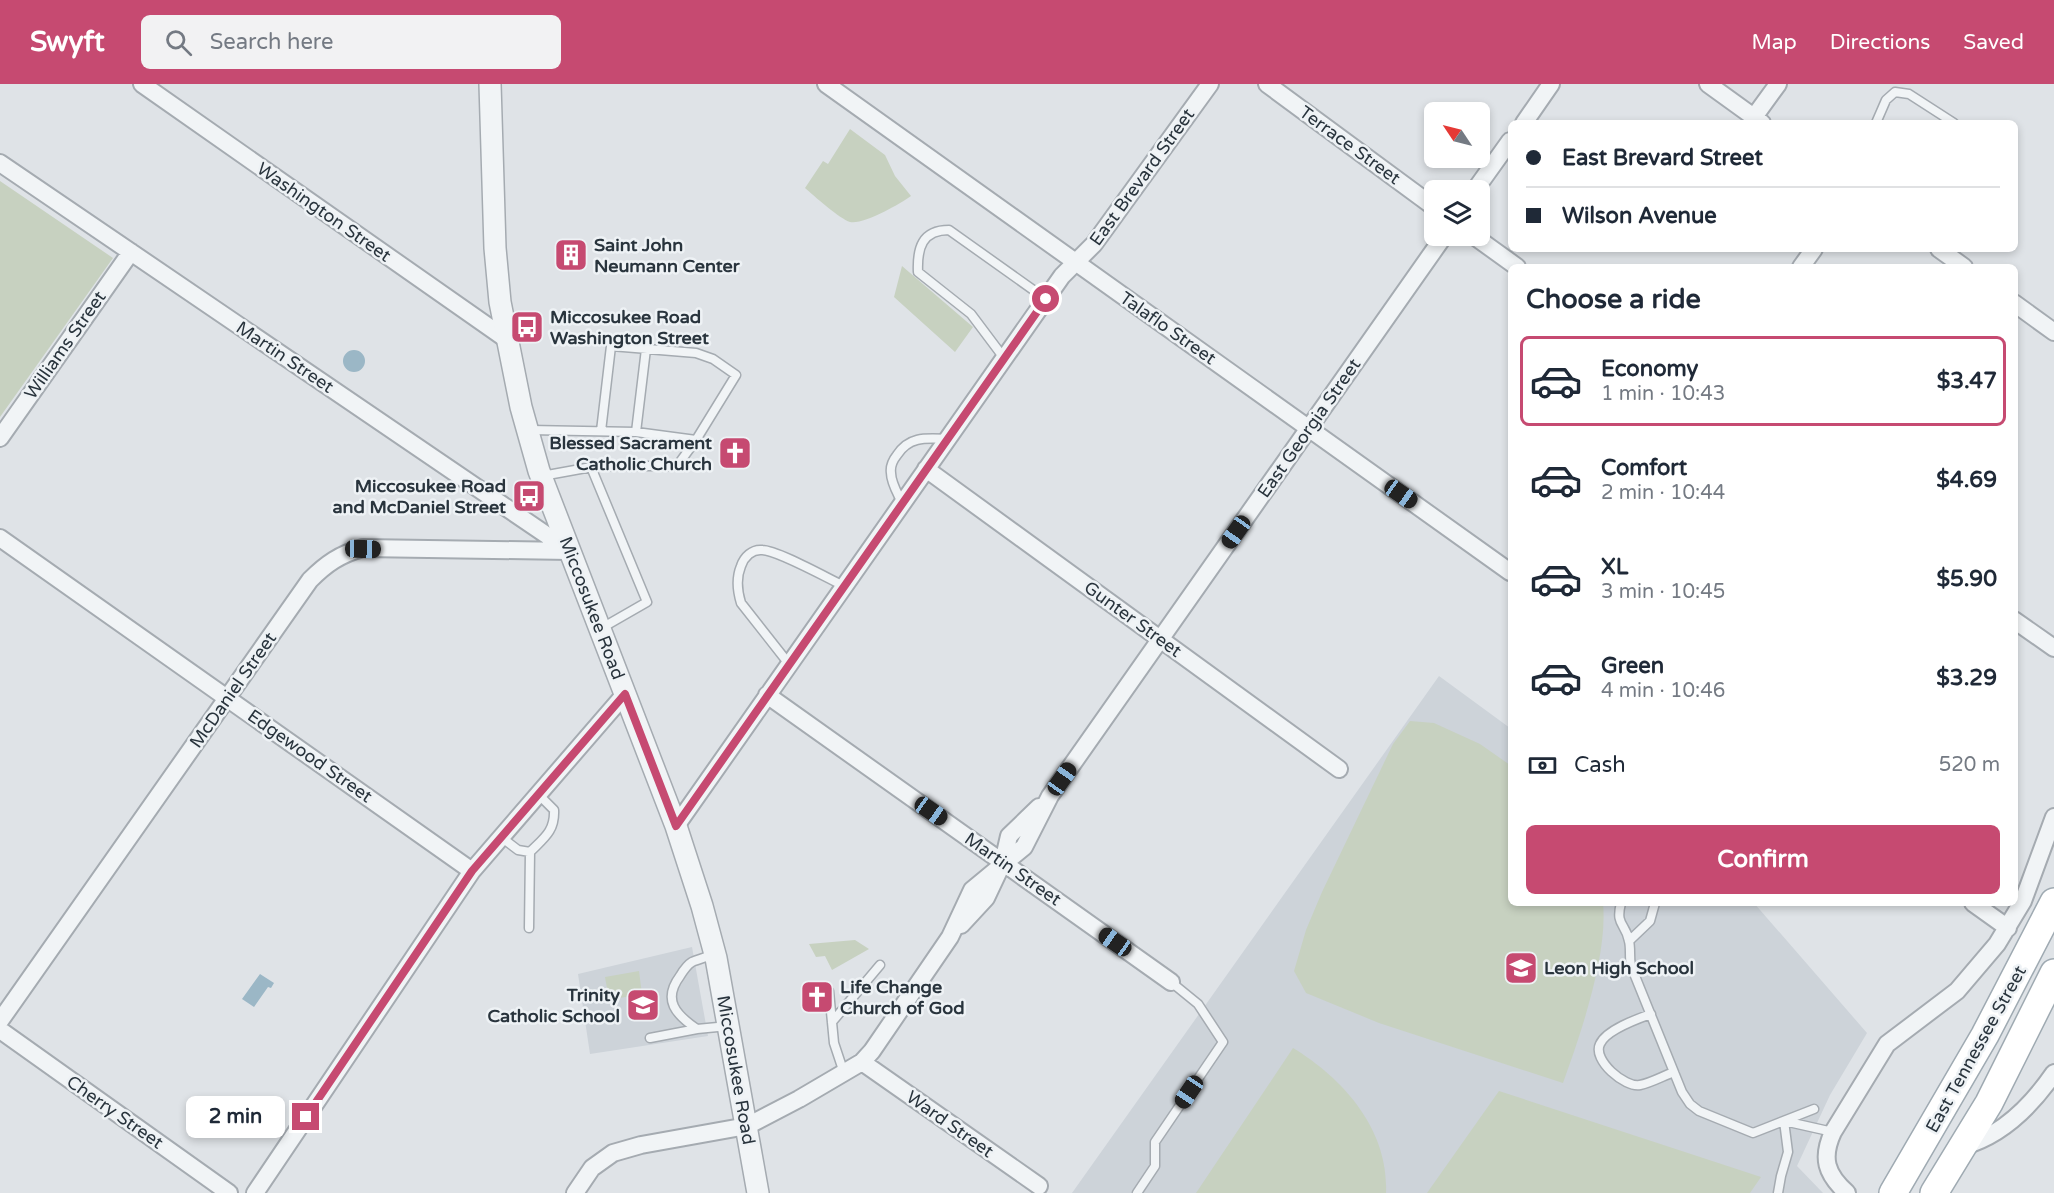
<!DOCTYPE html>
<html lang="en">
<head>
<meta charset="utf-8">
<style>
  :root { --surface:#fff; --page:#f2f2f3; --text:#1f2937; --muted:#747a83; --line:#e0e1e3; --accent:#c64a71 }
  body { margin:0; font-family:"Varela Round",sans-serif; background:var(--page); color:var(--text); height:100vh; display:flex; flex-direction:column; font-size:22px; white-space:nowrap }
  * { box-sizing:border-box; margin:0 }
  p { font-size:20px; color:var(--muted) }
  .icon { flex:none; width:33px; height:33px; fill:none; stroke:currentColor; stroke-width:2; stroke-linecap:round; stroke-linejoin:round }
  .map { position:relative; flex:1; overflow:hidden }
  .details { position:absolute; left:1508px; top:180px; width:510px; height:642px; display:flex; flex-direction:column; background:var(--surface); border-radius:9px; box-shadow:0 3px 9px #0003 }
  .details>* { flex:none }
  .top-card { position:absolute; left:1508px; top:36px; width:510px; height:132px; border-radius:9px; box-shadow:0 3px 9px #0003; display:grid; align-content:center; height:132px; padding:0 18px; background:var(--surface) }
  .needle { width:39px; rotate:305deg }
  .buttons { position:absolute; left:1424px; top:18px; display:grid; gap:12px }
  .buttons a { display:grid; place-items:center; width:66px; height:66px; border-radius:9px; background:var(--surface); box-shadow:0 3px 9px #0003; font-size:30px }
  .end { position:absolute; width:27px; height:27px; margin:-14px; border:8px solid #c64a71; background:#fff; box-shadow:0 0 0 3px #fff }
  .from { border-radius:50% }
  .bubble { position:absolute; height:42px; border-radius:9px; background:var(--surface); box-shadow:0 3px 9px #0003; font-size:20px; font-weight:700; line-height:42px; text-align:center }
  .car { position:absolute; width:18px; height:36px; margin:-18px -9px; border-radius:8px; box-shadow:0 0 4px 2px #0007; background:linear-gradient(#222 24%,#8ab4d8 0 40%,#222 0 76%,#8ab4d8 0 86%,#222 0) }
  .top-card b { display:flex; align-items:center; gap:21px; height:57px; font-size:22px }
  .top-card b+b { border-top:2px solid var(--line) }
  .top-card i { width:15px; height:15px; background:var(--text) }
  ul { padding:0; list-style:none }
  li { display:flex; align-items:center; gap:18px; height:90px; margin:0 12px 9px; padding:0 6px; border:3px solid transparent; border-radius:9px }
  li div { flex:1 }
  li b { display:block; font-size:22px }
  li em { font-style:normal; font-weight:700 }
  li.active { border-color:var(--accent) }
  li>.icon { width:54px; height:54px; stroke-width:1.5 }
  h2 { padding:0 18px; font-size:27px; line-height:72px }
  .pay { display:flex; align-items:center; gap:15px; height:66px; padding:0 18px; font-size:22px }
  .pay p { margin-inline-start:auto }
  .button { display:flex; gap:12px; margin-top:auto; padding:12px 18px }
  .button a { flex:1; height:69px; border-radius:9px; background:var(--accent); color:#fff; font-size:24px; font-weight:700; line-height:69px; text-align:center }
  header { display:flex; align-items:center; gap:36px; box-sizing:border-box; height:84px; padding:0 30px; background:var(--accent); color:#fff }
  header strong { font-size:28px }
  nav { display:flex; gap:33px; margin-inline-start:auto; font-size:21px }
  .search { width:420px; height:54px; background:var(--page); display:flex; align-items:center; gap:15px; box-sizing:border-box; padding:0 21px; border-radius:9px; color:var(--muted); font-size:22px }
  .map>svg:first-child { display:block }
  .built { fill:#cdd3d9 }
  .green { fill:#c7d1c0 }
  .water { fill:#9bb7c6 }
  .lines { fill:none; stroke-linecap:round; stroke-linejoin:round }
  .service-casing { stroke:#a5abb1; stroke-width:11 }
  .minor-casing { stroke:#a5abb1; stroke-width:20 }
  .tertiary-casing { stroke:#a5abb1; stroke-width:24 }
  .primary-casing { stroke:#9faab2; stroke-width:30 }
  .service { stroke:#f1f4f6; stroke-width:8 }
  .minor { stroke:#f1f4f6; stroke-width:16 }
  .tertiary { stroke:#f1f4f6; stroke-width:21 }
  .primary { stroke:#fff; stroke-width:27 }
  .route { stroke:#c64a71; stroke-width:8 }
  .labels { text-anchor:middle; stroke-width:5; stroke-linejoin:round; paint-order:stroke }
  .street-label { font-size:18px; fill:#29343d; stroke:#eef2f5 }
  .poi-label { font-size:18px; font-weight:bold; fill:#29343d; stroke:#eef2f5; text-anchor:start }
</style>
</head>
<body>
<header>
<strong>Swyft</strong>
<div class="search"><svg class="icon" aria-label="search" viewBox="0 0 24 24"><circle cx="10" cy="10" r="6"/><path d="M15 15l6 6"/></svg>Search here</div>
<nav><a>Map</a><a>Directions</a><a>Saved</a></nav>
</header>
<div class="map">
<svg width="2054" height="1109" viewBox="0 0 2054 1109">
  <rect width="100%" height="100%" fill="#dfe3e7"/>
  <path class="built" d="M1439,592L1510,644V819H1754L1867,949L1830,1011L1797,1082L1823,1109H1072Z
    M692,863L708,952L590,970L578,890Z"/>
  <path class="green" d="M850,45L885,71L895,92L911,112C900,120 863,141 850,138C840,135 813,111 805,104L823,77L828,80Z
    M0,97L113,174L0,333Z
    M902,182L973,243L955,268L894,213Z
    M1410,637L1434,639L1480,660L1510,681V819H1603C1608,871 1581,949 1563,999L1379,939L1306,909L1294,887L1306,846L1322,808L1393,660Z
    M855,856L869,865L832,886L825,872L816,873L809,860Z
    M639,887L642,910L609,916L605,893Z
    M1293,964C1344,995 1389,1046 1386,1109H1196Z
    M1499,1007L1761,1093L1750,1109H1427Z"/>
  <path class="water" d="M343 277a11 11 0 1 1 22 0a11 11 0 1 1-22 0Z
    M260,890L274,899L271,904L268,903L254,923L242,915Z"/>
  <g class="lines">
    <defs>
      <path id="service" d="M1876,39L1886,16L1895,8L1909,10L1954,39
        M1004,274L971,230L918,188C917,164 922,146 949,146L1046,215
        M530,346L636,348L696,356
        M636,348L646,265
        M591,383L647,518L600,545
        M542,392L597,382H677L696,356L736,291L713,275L696,269L611,262L601,347
        M902,419C898,410 891,399 891,389C890,382 893,376 897,371C909,352 926,354 947,355
        M789,580L741,519C737,506 736,494 741,482C744,473 752,465 762,466C777,466 827,494 844,502
        M501,753L518,766L530,768C544,754 555,747 554,726L538,710
        M1621,819C1615,842 1626,839 1629,857C1631,865 1629,872 1631,882L1682,1008L1690,1020L1699,1027L1753,1049L1814,1025
        M529,844L530,768
        M1629,857L1650,837L1655,819
        M714,870C707,873 699,875 692,878C687,881 683,887 680,892C662,916 676,931 697,945L728,942
        M829,907L834,959L844,989
        M1651,930C1637,935 1606,946 1600,960C1592,976 1625,1004 1640,1001C1651,999 1663,992 1674,988
        M832,938L880,881
        M650,954L697,945
        M1137,1109L1155,1082V1058L1223,958L1198,920L1171,898
        M1778,1109L1781,1092L1788,1068L1784,1037L1833,1048"/>
      <path id="minor" d="M142,0L506,255
        M826,0L1510,488
        M1267,0L1434,123
        M1708,0L1762,39
        M1754,33L1778,0
        M1524,39L1551,0
        M0,79L570,467
        M1475,106L1510,57
        M1474,152L1517,183
        M1939,165L1964,183
        M1801,183L1814,165
        M2014,219L2054,248
        M0,354L131,168
        M926,385L1339,685
        M0,454L472,787
        M2014,536L2054,564
        M767,611L1171,898
        M676,742L1062,192L1094,160L1210,0
        M1973,819L2008,844
        M961,841L986,814L1003,778L1009,752L1039,723
        M0,937L310,496C326,480 340,470 363,464L570,467
        M0,946L229,1109
        M862,978L1039,1102
        M1964,1062C2003,1051 2032,1021 2054,989
        M255,1109L472,787L625,610
        M575,1109L592,1084L613,1069L641,1061L747,1042L799,1015L862,978L872,967L950,853L972,806L1024,763L1050,712L1444,152
        M1847,1109C1826,1090 1821,1074 1833,1048L1887,960L1957,907L1997,860L2023,817L2054,733"/>
      <path id="tertiary" d="M490,0L495,164L500,218L521,323L539,387L676,742L702,822L716,874L758,1109"/>
      <path id="primary" d="M1893,1109L1985,951L2054,818
        M1934,1109L1989,1019L2054,889"/>
    </defs>
    <use href="#service" class="service-casing"/>
    <use href="#minor" class="minor-casing"/>
    <use href="#tertiary" class="tertiary-casing"/>
    <use href="#primary" class="primary-casing"/>
    <use href="#service" class="service"/>
    <use href="#minor" class="minor"/>
    <use href="#tertiary" class="tertiary"/>
    <use href="#primary" class="primary"/>
  </g>
  <g class="lines">
    <path class="route" d="M306,1033L472,787L625,610L676,742L1046,215"/>
  </g>
  <defs>
    <symbol id="building-square" viewBox="-11 -11 22 22"><rect x="-9" y="-9" width="18" height="18" rx="4" fill="#c64a71" stroke="#eef2f5"/><path d="M-4-6H4V6H1V3H-1V6H-4ZM-2.5-4.3h1.7v1.8h-1.7ZM.8-4.3h1.7v1.8H.8ZM-2.5-1h1.7V.8h-1.7ZM.8-1h1.7V.8H.8Z" fill="#fff"/></symbol>
    <symbol id="bus-square" viewBox="-11 -11 22 22"><rect x="-9" y="-9" width="18" height="18" rx="4" fill="#c64a71" stroke="#eef2f5"/><path d="M-5-6H5V4H4V6H2V4H-2V6H-4V4H-5ZM-3.5-4V0h7V-4ZM-3.5 1.2v1.5H-2V1.2ZM2 1.2v1.5H3.5V1.2Z" fill="#fff"/></symbol>
    <symbol id="church-square" viewBox="-11 -11 22 22"><rect x="-9" y="-9" width="18" height="18" rx="4" fill="#c64a71" stroke="#eef2f5"/><path d="M-1.2-6h2.4v3.5h3.3v2.4h-3.3V6h-2.4V-.1h-3.3v-2.4h3.3Z" fill="#fff"/></symbol>
    <symbol id="school-square" viewBox="-11 -11 22 22"><rect x="-9" y="-9" width="18" height="18" rx="4" fill="#c64a71" stroke="#eef2f5"/><path d="M0-5L7-2L0 1L-7-2ZM-4 1L0 2.5L4 1V4Q0 6-4 4Z" fill="#fff"/></symbol>
  </defs>
  <g fill-rule="evenodd">
    <use href="#building-square" x="552" y="152" width="38" height="38"/>
    <use href="#bus-square" x="508" y="224" width="38" height="38"/>
    <use href="#church-square" x="716" y="350" width="38" height="38"/>
    <use href="#bus-square" x="510" y="393" width="38" height="38"/>
    <use href="#school-square" x="1502" y="865" width="38" height="38"/>
    <use href="#church-square" x="798" y="894" width="38" height="38"/>
    <use href="#school-square" x="624" y="902" width="38" height="38"/>
  </g>
  <g class="labels">
    <g class="street-label">
      <text transform="translate(1350 61) rotate(36)" y="6">Terrace Street</text>
      <text transform="translate(1142 93) rotate(-54)" y="6">East Brevard Street</text>
      <text transform="translate(324 128) rotate(35)" y="6">Washington Street</text>
      <text transform="translate(1168 244) rotate(35)" y="6">Talaflo Street</text>
      <text transform="translate(65 261) rotate(-55)" y="6">Williams Street</text>
      <text transform="translate(285 273) rotate(34)" y="6">Martin Street</text>
      <text transform="translate(1309 344) rotate(-55)" y="6">East Georgia Street</text>
      <text transform="translate(592 524) rotate(69)" y="6">Miccosukee Road</text>
      <text transform="translate(1133 535) rotate(36)" y="6">Gunter Street</text>
      <text transform="translate(233 606) rotate(-55)" y="6">McDaniel Street</text>
      <text transform="translate(310 672) rotate(35)" y="6">Edgewood Street</text>
      <text transform="translate(1013 785) rotate(35)" y="6">Martin Street</text>
      <text transform="translate(1976 965) rotate(-61)" y="6">East Tennessee Street</text>
      <text transform="translate(736 986) rotate(80)" y="6">Miccosukee Road</text>
      <text transform="translate(115 1028) rotate(35)" y="6">Cherry Street</text>
      <text transform="translate(950 1040) rotate(35)" y="6">Ward Street</text>
    </g>
    <g class="poi-label">
      <text x="594" y="167">Saint John<tspan x="594" dy="21">Neumann Center</tspan></text>
      <text x="550" y="239">Miccosukee Road<tspan x="550" dy="21">Washington Street</tspan></text>
      <text x="712" y="365" text-anchor="end">Blessed Sacrament<tspan x="712" dy="21">Catholic Church</tspan></text>
      <text x="506" y="408" text-anchor="end">Miccosukee Road<tspan x="506" dy="21">and McDaniel Street</tspan></text>
      <text x="1544" y="890">Leon High School</text>
      <text x="840" y="909">Life Change<tspan x="840" dy="21">Church of God</tspan></text>
      <text x="620" y="917" text-anchor="end">Trinity<tspan x="620" dy="21">Catholic School</tspan></text>
    </g>
  </g>
</svg>
<div class="buttons">
<a><svg class="needle" viewBox="-14 -14 28 28"><path d="M0-13l5 13h-10z" fill="#e53935"/><path d="M0 13l5-13h-10z" fill="#747a83"/></svg></a>
<a><svg class="icon" aria-label="layers" viewBox="0 0 24 24"><path d="M12 4l9 5-9 5-9-5zM3 14l9 5 9-5"/></svg></a>
</div>
<i class="end from" style="left:1046px;top:215px"></i>
<i class="end" style="left:306px;top:1033px"></i>
<div class="bubble" style="left:186px;top:1012px;width:99px">2 min</div>
<i class="car" style="left:1401px;top:410px;rotate:125deg"></i>
<i class="car" style="left:1236px;top:448px;rotate:215deg"></i>
<i class="car" style="left:363px;top:465px;rotate:91deg"></i>
<i class="car" style="left:1062px;top:695px;rotate:35deg"></i>
<i class="car" style="left:931px;top:727px;rotate:125deg"></i>
<i class="car" style="left:1115px;top:858px;rotate:305deg"></i>
<i class="car" style="left:1189px;top:1008px;rotate:214deg"></i>
<div class="top-card">
<b><i class="from"></i>East Brevard Street</b>
<b><i></i>Wilson Avenue</b>
</div>
<section class="details">
<h2>Choose a ride</h2>
<ul>
<li class="active"><svg class="icon" aria-label="car" viewBox="0 0 24 24"><path d="M5 17H2v-5l4-1 3-4h7l3 4 3 1v5h-3M9 17h6M6 11h13"/><circle cx="7" cy="17" r="2"/><circle cx="17" cy="17" r="2"/></svg><div><b>Economy</b><p>1 min · 10:43</p></div><em>$3.47</em></li>
<li><svg class="icon" aria-label="car" viewBox="0 0 24 24"><path d="M5 17H2v-5l4-1 3-4h7l3 4 3 1v5h-3M9 17h6M6 11h13"/><circle cx="7" cy="17" r="2"/><circle cx="17" cy="17" r="2"/></svg><div><b>Comfort</b><p>2 min · 10:44</p></div><em>$4.69</em></li>
<li><svg class="icon" aria-label="car" viewBox="0 0 24 24"><path d="M5 17H2v-5l4-1 3-4h7l3 4 3 1v5h-3M9 17h6M6 11h13"/><circle cx="7" cy="17" r="2"/><circle cx="17" cy="17" r="2"/></svg><div><b>XL</b><p>3 min · 10:45</p></div><em>$5.90</em></li>
<li><svg class="icon" aria-label="car" viewBox="0 0 24 24"><path d="M5 17H2v-5l4-1 3-4h7l3 4 3 1v5h-3M9 17h6M6 11h13"/><circle cx="7" cy="17" r="2"/><circle cx="17" cy="17" r="2"/></svg><div><b>Green</b><p>4 min · 10:46</p></div><em>$3.29</em></li>
</ul>
<div class="pay"><svg class="icon" aria-label="cash" viewBox="0 0 24 24"><path d="M3 7h18v10H3z"/><circle cx="12" cy="12" r="2"/></svg>Cash<p>520 m</p></div>
<div class="button"><a>Confirm</a></div>
</section>
</div>
</body>
</html>
